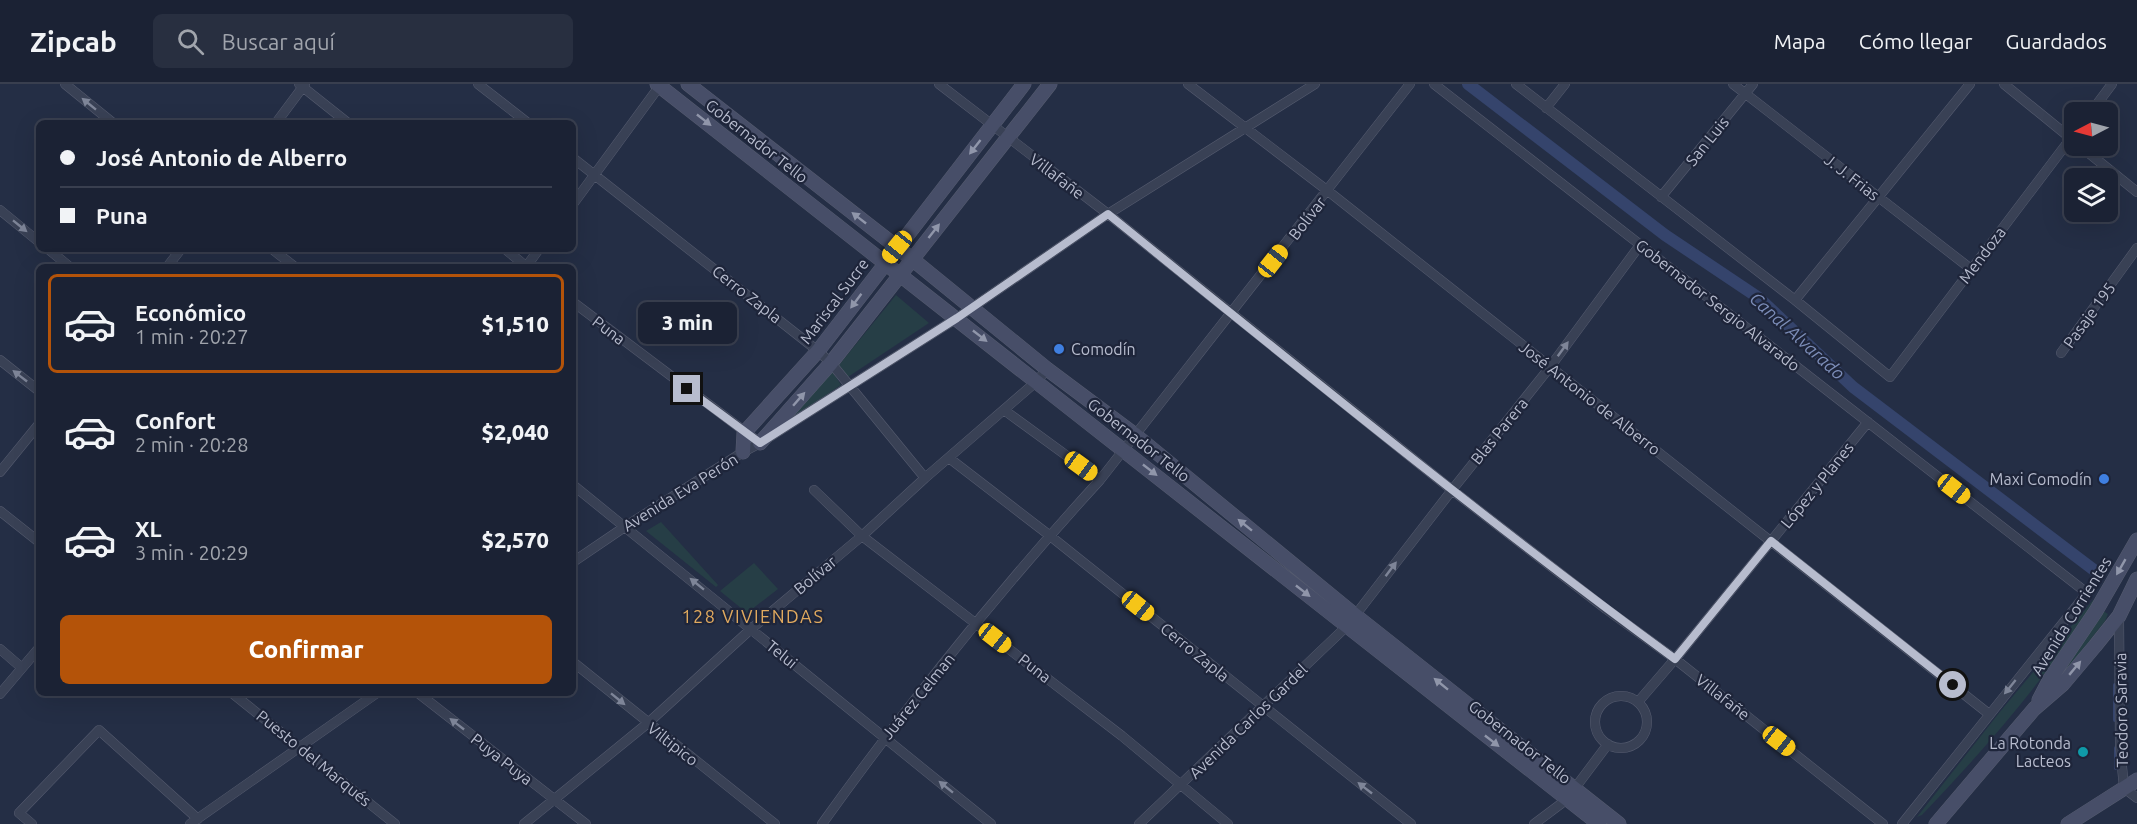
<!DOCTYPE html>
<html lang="es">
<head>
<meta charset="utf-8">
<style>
  :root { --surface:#1b2234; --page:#282f40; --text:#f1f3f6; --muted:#a0a4ac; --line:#393f4f; --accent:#b45309 }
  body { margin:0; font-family:Ubuntu,sans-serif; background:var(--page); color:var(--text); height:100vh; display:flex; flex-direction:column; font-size:22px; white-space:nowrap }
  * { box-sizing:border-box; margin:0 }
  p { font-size:20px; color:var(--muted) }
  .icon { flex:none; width:33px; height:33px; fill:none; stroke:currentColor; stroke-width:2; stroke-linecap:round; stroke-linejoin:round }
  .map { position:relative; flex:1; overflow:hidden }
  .drawer { position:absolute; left:36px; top:180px; width:540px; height:432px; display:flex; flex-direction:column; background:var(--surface); border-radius:9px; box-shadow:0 6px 24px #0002,0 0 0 2px var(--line) }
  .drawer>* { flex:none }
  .top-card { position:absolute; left:36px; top:36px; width:540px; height:132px; border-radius:9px; box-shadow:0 6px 24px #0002,0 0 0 2px var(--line); display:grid; align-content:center; height:132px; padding:0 24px; background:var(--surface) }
  .needle { width:39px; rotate:264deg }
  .controls { position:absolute; left:2064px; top:18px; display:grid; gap:12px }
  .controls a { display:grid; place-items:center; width:54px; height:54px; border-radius:9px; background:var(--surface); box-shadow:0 6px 24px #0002,0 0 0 2px var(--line); font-size:30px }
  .end { position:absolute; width:27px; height:27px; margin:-14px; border:8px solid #b7bcce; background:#111; box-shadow:0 0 0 3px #111 }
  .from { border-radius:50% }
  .bubble { position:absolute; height:42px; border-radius:9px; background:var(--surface); box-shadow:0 6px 24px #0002,0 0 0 2px var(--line); font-size:20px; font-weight:800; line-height:42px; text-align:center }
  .car { position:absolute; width:18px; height:36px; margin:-18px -9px; border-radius:8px; box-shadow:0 0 4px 2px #0007; background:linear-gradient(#f5c518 24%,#345 0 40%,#f5c518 0 76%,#345 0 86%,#f5c518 0) }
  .top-card b { display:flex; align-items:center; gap:21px; height:57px; font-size:22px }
  .top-card b+b { border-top:2px solid var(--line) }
  .top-card i { width:15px; height:15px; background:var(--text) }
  ul { padding:10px 0 0; list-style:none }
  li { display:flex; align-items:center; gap:18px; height:99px; margin:0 12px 9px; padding:0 12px; border:3px solid transparent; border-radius:9px }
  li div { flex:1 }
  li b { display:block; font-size:22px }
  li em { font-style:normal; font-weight:800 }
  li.selected { border-color:var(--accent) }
  li>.icon { width:54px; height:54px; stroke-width:1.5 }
  .action { display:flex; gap:12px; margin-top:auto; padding:12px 24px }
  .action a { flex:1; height:69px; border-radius:9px; background:var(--accent); color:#fff; font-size:24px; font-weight:800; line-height:69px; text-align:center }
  header { display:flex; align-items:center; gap:36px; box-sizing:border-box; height:84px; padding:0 30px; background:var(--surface); border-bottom:2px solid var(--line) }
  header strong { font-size:28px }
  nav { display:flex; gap:33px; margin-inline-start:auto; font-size:21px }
  .search { width:420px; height:54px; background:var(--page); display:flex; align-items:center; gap:15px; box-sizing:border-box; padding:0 21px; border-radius:9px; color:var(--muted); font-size:22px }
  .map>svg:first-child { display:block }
  .green { fill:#263e46 }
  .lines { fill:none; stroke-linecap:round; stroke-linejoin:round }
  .stream { stroke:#35446c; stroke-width:4 }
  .canal { stroke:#35446c; stroke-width:12 }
  .street-casing { stroke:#555b6f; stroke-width:10 }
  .secondary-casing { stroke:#555b6f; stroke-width:15 }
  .street { stroke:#394155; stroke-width:9 }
  .secondary { stroke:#474e68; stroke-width:14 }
  .oneway { fill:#7e8598 }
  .oneway2 { fill:#9096aa }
  .route { stroke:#b7bcce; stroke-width:8 }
  .shop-dot { fill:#3f7fe0; stroke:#1e253a; stroke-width:2 }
  .culture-dot { fill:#0f9aa8; stroke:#1e253a; stroke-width:2 }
  .labels { text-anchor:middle; stroke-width:4.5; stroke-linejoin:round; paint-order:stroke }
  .street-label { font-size:16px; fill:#b7bcce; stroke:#1e253a }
  .poi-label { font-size:16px; fill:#b7bcce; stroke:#1e253a; text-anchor:end }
  .water-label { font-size:18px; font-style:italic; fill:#7c8db8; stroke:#1e253a }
  .neighbourhood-label { font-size:18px; letter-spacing:1.5px; fill:#e1aa5f; stroke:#1e253a }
</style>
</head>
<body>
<header>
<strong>Zipcab</strong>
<div class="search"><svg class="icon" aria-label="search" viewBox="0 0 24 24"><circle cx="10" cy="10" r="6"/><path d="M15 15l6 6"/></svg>Buscar aquí</div>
<nav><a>Mapa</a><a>Cómo llegar</a><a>Guardados</a></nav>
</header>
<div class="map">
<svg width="2137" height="740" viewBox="0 0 2137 740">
  <rect width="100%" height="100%" fill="#242e45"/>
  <path class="green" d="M896,211L929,239L848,293L839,281Z
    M831,285L841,301L786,338Z
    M661,438L718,501L716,503L646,447Z
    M754,479L778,505L747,529L720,507Z
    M2093,516L2095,517C2047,594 1985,665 1922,731L1917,733L1999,629Z
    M2103,527L2108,530L2105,537L2064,589L2062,588Z"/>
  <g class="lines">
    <path class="stream" d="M2094,486L2097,493
      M2115,601V636
      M2116,664V684"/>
    <path class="canal" d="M1468,0L1665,151L1759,214L1853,303L2094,486"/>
    <defs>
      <path id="street" d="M65,0L113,39
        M299,0L348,39
        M478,0L528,39
        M939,0L1108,130L1452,406L1606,525L1675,575L1883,740
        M1188,0L1328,107L1989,630
        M1434,0L2087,509
        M1516,0L1795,216L1890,293L2074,50
        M1733,0L1971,185
        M2004,0L2074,57
        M1546,24L1565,0
        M2091,28L2112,0
        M276,39L305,0
        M2080,62L2137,108
        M573,74L818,267L831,279L925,394
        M1661,113L1753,0
        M573,120L661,0
        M0,126L39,158
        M48,165L70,183
        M272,165L295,183
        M505,165L527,183
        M167,183L181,165
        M526,183L539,165
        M1795,216L1970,0
        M573,218L760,359
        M2061,269L2137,164
        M0,276L39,307
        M1004,326L1100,396
        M949,374L1049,451L1411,740
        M0,388L39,340
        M573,401L991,740
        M814,406L862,452L1122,652L1228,740
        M0,427L39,458
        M573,478L626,442L743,368L760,359L957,234L1108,130L1315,0
        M2119,532L2120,661L2124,704L2137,714
        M0,565L22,584
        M573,578L775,740
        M232,609L395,740
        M418,609L586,740
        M0,610L39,564
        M1595 638a26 26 0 1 1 52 0a26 26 0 1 1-52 0Z
        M1638,618L1675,575L1868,338
        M32,740L19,729L99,646L198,735
        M190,740L377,609
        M524,740L648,639L751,545L862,452L925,394L1037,297L1047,285
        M822,740C908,620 1001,504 1100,396L1410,0
        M1139,740L1347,542L1452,406L1550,283L1640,161
        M1534,740L1566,716L1608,660
        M1902,740L2087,509"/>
      <path id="secondary" d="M657,0L1599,740
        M688,0L912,175L1047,285L1134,350L1356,532L1619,740
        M760,359L831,279L1050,0
        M743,368L744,349L818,267L1024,0
        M2039,616L2050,595L2096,527L2137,456
        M1936,740L2034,625L2063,600L2095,562L2119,532L2137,495
        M2068,740L2137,696"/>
    </defs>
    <use href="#street" class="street-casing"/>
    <use href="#secondary" class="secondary-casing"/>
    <use href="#street" class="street"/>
    <use href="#secondary" class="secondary"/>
  </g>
  <defs><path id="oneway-solid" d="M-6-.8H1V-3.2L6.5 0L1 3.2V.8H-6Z" transform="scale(1.5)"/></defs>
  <g class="oneway">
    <use href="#oneway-solid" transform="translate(89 20) rotate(-141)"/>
    <use href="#oneway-solid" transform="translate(20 142) rotate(39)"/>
    <use href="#oneway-solid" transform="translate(1563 265) rotate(-54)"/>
    <use href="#oneway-solid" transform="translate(20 292) rotate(-142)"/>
    <use href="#oneway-solid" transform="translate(1391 485) rotate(-53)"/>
    <use href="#oneway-solid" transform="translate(697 500) rotate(-141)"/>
    <use href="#oneway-solid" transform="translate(2010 603) rotate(129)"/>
    <use href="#oneway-solid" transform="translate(618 615) rotate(39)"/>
    <use href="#oneway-solid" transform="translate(457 640) rotate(-142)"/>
    <use href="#oneway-solid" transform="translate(946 703) rotate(-141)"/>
    <use href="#oneway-solid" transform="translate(1365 704) rotate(-142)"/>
  </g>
  <g class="oneway2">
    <use href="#oneway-solid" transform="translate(704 36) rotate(38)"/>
    <use href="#oneway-solid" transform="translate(975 63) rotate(128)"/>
    <use href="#oneway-solid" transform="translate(859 134) rotate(-142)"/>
    <use href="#oneway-solid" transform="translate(934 147) rotate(-52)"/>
    <use href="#oneway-solid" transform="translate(856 217) rotate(127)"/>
    <use href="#oneway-solid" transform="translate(980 252) rotate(38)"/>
    <use href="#oneway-solid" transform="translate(799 315) rotate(-49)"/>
    <use href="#oneway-solid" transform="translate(1150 386) rotate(38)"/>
    <use href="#oneway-solid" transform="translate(1245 441) rotate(-141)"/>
    <use href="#oneway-solid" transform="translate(2121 483) rotate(120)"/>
    <use href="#oneway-solid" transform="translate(1303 507) rotate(38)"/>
    <use href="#oneway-solid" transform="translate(2075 584) rotate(-50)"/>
    <use href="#oneway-solid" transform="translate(1441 600) rotate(-141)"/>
    <use href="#oneway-solid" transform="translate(1492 657) rotate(38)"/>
  </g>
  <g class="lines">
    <path class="route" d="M687,305L760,359L957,234L1108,130C1295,281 1481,433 1675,575L1771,457L1953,601"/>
  </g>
  <g class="shop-dot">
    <circle cx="1059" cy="265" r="6"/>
    <circle cx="2104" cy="395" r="6"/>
  </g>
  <circle class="culture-dot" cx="2083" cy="668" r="6"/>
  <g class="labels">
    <g class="street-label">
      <text transform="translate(757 57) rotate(38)" y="6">Gobernador Tello</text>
      <text transform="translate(1707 57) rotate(-51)" y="6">San Luis</text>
      <text transform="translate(1057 92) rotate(37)" y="6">Villafañe</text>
      <text transform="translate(1852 93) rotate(38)" y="6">J. J. Frias</text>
      <text transform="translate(1307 134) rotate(-52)" y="6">Bolívar</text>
      <text transform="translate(1982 171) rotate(-53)" y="6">Mendoza</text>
      <text transform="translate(747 210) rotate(38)" y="6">Cerro Zapla</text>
      <text transform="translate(834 217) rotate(-53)" y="6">Mariscal Sucre</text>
      <text transform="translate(1718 221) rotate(38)" y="6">Gobernador Sergio Alvarado</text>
      <text transform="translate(2089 231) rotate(-54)" y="6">Pasaje 195</text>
      <text transform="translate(609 246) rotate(37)" y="6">Puna</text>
      <text transform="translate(1590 314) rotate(38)" y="6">José Antonio de Alberro</text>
      <text transform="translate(1499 347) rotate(-51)" y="6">Blas Parera</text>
      <text transform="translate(1139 356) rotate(38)" y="6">Gobernador Tello</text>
      <text transform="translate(1817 401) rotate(-51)" y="6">López y Planes</text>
      <text transform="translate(680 408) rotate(-32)" y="6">Avenida Eva Perón</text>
      <text transform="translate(815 491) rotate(-40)" y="6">Bolívar</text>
      <text transform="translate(2071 532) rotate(-58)" y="6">Avenida Corrientes</text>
      <text transform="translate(1195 568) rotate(39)" y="6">Cerro Zapla</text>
      <text transform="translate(782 570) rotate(39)" y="6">Telui</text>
      <text transform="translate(1035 584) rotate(38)" y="6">Puna</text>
      <text transform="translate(918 612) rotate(-51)" y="6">Juárez Celman</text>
      <text transform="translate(1723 613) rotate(38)" y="6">Villafañe</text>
      <text transform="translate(2121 626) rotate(-91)" y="6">Teodoro Saravia</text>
      <text transform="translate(1248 637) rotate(-44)" y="6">Avenida Carlos Gardel</text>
      <text transform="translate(1520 658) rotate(38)" y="6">Gobernador Tello</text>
      <text transform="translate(673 660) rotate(38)" y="6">Viltipico</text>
      <text transform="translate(314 674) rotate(39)" y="6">Puesto del Marqués</text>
      <text transform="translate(502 675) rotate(38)" y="6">Puya Puya</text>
    </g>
    <g class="poi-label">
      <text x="1071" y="271" text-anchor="start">Comodín</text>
      <text x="2092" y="401">Maxi Comodín</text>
      <text x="2071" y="665">La Rotonda<tspan x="2071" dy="18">Lacteos</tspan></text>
    </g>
    <g class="water-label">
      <text transform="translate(1797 252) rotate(42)" y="6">Canal Alvarado</text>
    </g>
    <g class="neighbourhood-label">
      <text x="753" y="539">128 VIVIENDAS</text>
    </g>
  </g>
</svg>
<div class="controls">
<a><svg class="needle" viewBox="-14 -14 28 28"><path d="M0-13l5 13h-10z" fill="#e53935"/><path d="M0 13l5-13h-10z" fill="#a0a4ac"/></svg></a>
<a><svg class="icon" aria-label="layers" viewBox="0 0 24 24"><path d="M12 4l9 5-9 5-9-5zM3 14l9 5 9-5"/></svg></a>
</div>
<i class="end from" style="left:1953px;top:601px"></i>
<i class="end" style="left:687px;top:305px"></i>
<div class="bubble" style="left:638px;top:218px;width:99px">3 min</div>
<i class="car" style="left:897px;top:163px;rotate:219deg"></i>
<i class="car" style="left:1273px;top:177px;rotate:38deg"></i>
<i class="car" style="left:1081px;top:382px;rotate:126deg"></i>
<i class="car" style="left:1954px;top:405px;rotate:128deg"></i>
<i class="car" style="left:1138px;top:522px;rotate:129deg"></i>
<i class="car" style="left:995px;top:554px;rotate:128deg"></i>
<i class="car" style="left:1779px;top:657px;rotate:128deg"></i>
<div class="top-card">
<b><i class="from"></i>José Antonio de Alberro</b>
<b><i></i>Puna</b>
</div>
<section class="drawer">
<ul>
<li class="selected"><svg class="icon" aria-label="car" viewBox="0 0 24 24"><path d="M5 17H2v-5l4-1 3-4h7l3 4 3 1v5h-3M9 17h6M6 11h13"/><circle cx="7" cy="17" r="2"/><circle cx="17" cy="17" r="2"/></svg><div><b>Económico</b><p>1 min · 20:27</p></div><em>$1,510</em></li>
<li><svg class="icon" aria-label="car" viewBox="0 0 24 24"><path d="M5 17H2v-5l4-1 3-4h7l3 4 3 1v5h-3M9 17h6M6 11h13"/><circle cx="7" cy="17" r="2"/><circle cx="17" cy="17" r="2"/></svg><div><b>Confort</b><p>2 min · 20:28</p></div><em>$2,040</em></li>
<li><svg class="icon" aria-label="car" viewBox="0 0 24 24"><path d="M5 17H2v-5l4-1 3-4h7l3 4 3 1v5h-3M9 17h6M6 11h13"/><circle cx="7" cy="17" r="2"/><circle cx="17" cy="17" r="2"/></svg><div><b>XL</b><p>3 min · 20:29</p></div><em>$2,570</em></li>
</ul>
<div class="action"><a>Confirmar</a></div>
</section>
</div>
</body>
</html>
